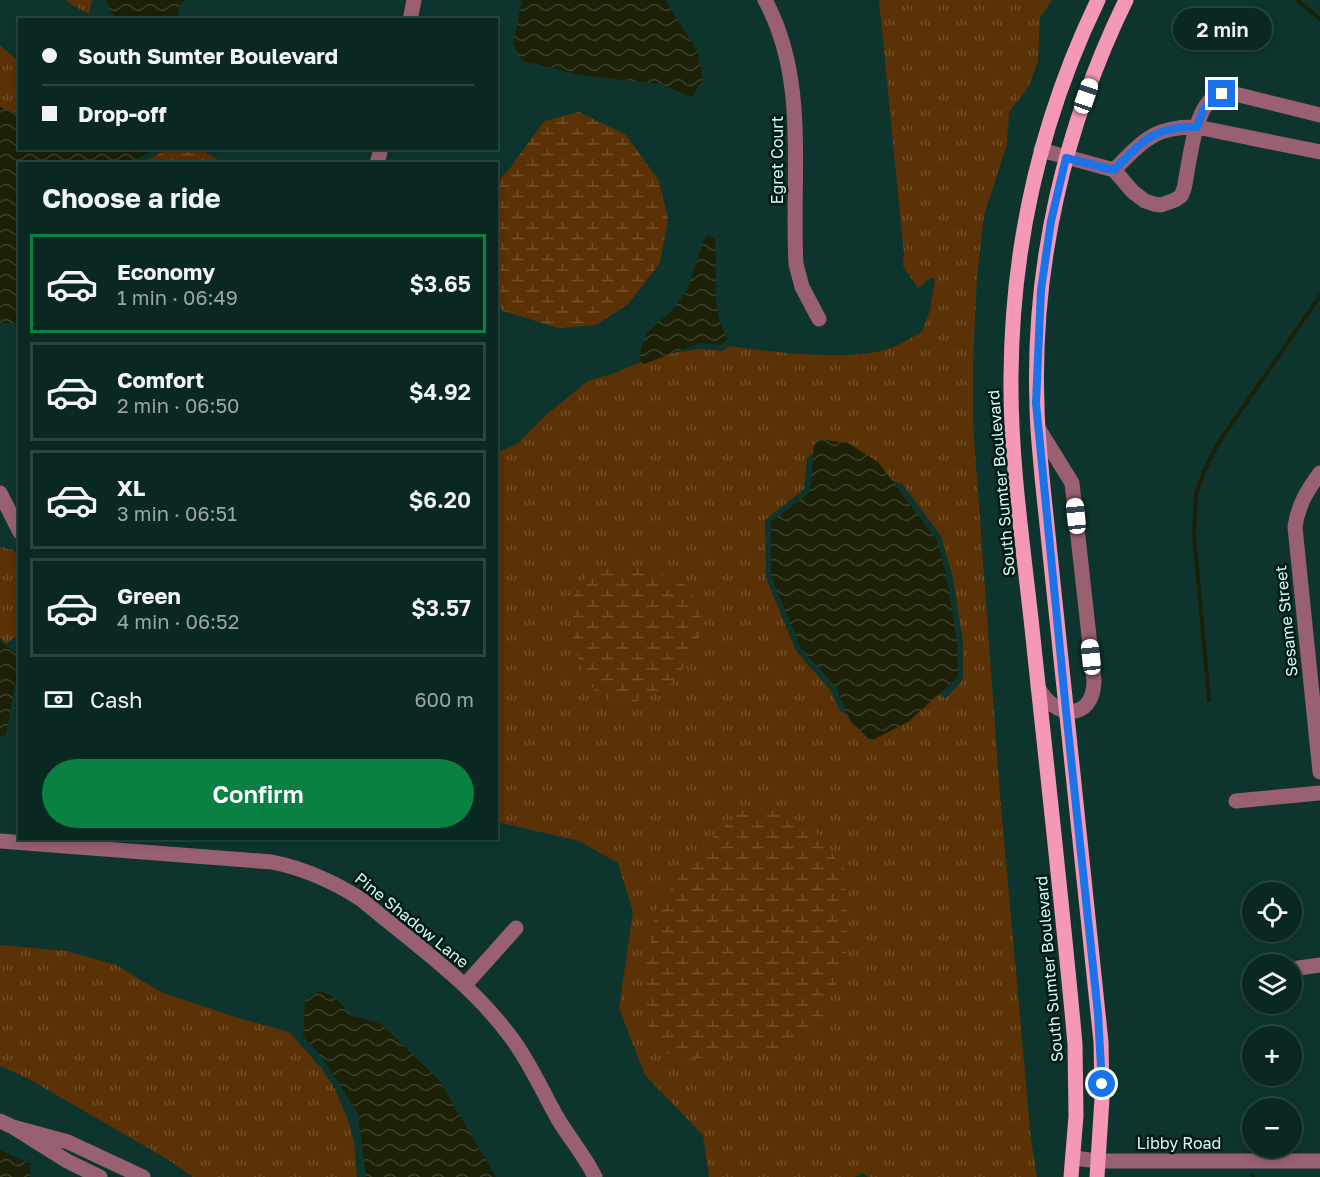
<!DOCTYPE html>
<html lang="en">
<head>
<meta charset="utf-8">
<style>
  :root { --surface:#0a2822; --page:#13302a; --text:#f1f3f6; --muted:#99a6a5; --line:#2a4440; --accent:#0b8043 }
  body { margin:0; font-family:"Golos Text",sans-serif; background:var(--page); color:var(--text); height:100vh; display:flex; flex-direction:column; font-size:22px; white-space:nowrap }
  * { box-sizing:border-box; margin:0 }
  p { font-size:20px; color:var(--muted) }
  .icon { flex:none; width:33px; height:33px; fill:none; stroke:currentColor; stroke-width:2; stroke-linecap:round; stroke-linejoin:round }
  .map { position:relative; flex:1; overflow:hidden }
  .side { position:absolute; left:18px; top:162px; width:480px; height:678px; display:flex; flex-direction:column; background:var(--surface); border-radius:0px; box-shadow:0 3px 9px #0003,0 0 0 2px var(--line) }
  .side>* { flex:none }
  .top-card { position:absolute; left:18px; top:18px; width:480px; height:132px; border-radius:0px; box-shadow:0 3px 9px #0003,0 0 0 2px var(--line); display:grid; align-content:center; height:132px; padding:0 24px; background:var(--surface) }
  .fabs { position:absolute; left:1242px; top:882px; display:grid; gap:12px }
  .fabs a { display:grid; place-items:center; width:60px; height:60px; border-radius:50%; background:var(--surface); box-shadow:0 3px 9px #0003,0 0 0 2px var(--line); font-size:30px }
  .end { position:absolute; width:27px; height:27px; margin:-14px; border:8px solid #1a73e8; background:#fff; box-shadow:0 0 0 3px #fff }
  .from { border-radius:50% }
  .bubble { position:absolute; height:42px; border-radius:21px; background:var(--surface); box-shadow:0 3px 9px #0003,0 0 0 2px var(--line); font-size:20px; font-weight:600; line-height:42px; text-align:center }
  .car { position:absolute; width:18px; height:36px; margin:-18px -9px; border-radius:8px; box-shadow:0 0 4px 2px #0007; background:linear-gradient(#fff 24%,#345 0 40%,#fff 0 76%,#345 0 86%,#fff 0) }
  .top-card b { display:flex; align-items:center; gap:21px; height:57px; font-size:22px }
  .top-card b+b { border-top:2px solid var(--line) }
  .top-card i { width:15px; height:15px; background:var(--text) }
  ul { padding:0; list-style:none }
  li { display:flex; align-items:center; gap:18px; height:99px; margin:0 12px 9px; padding:0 12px; border:3px solid var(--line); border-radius:0px }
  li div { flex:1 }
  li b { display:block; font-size:22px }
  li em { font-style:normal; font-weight:600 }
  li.selected { border-color:var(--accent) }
  li>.icon { width:54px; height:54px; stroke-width:1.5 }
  h2 { padding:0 24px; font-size:27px; line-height:72px }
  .pay { display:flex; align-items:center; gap:15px; height:66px; padding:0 24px; font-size:22px }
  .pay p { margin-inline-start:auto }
  .cta { display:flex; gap:12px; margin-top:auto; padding:12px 24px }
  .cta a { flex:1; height:69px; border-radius:36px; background:var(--accent); color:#fff; font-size:24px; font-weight:600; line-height:69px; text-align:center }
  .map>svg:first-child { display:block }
  .grass { fill:url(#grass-tufts); fill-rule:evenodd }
  .wetland { fill:url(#wetland-marsh) }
  .water { fill:url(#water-waves) }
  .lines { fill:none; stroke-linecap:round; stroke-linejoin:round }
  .stream { stroke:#1b2006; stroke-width:4 }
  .minor { stroke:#986071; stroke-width:15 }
  .major { stroke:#f498b6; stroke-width:15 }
  .route { stroke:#1a73e8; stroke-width:8 }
  .labels { text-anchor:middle; stroke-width:5; stroke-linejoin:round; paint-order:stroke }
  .street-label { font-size:16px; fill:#d7fbf2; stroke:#001b16 }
</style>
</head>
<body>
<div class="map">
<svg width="1320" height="1177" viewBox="0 0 1320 1177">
  <defs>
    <pattern id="grass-tufts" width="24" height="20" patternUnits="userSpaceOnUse" patternTransform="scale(1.5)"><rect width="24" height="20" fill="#5b3106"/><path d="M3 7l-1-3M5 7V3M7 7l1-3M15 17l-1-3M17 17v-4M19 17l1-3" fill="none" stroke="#72502b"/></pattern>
    <pattern id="wetland-marsh" width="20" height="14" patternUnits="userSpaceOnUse" patternTransform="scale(1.5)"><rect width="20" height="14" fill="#5b3106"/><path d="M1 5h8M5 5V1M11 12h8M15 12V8" fill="none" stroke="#72502b"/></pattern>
    <pattern id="water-waves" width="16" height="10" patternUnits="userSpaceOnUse" patternTransform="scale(1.5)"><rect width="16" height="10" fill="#1b2006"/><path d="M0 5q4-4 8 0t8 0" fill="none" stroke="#3b412b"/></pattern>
  </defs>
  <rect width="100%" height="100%" fill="#0d352e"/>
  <path class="grass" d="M66,0H92L89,14L69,3Z
    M879,0H1052L1040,18L1038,61L1029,86L1009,112L1007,144L984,215L977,277L973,362V424L1000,795L1031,1139L1037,1177H869L862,1173L855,1177H709L703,1135L645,1075L619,1008L633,912L618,863L579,841L497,822V453L517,444L546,415L588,381L612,374L658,355L700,349L723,351L729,346C771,352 849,362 888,349C900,345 911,338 922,332L930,310L935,280L932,277L918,288L903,266L904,254ZM822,446L900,484L901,482L941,536L953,578L963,642V677L962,681L945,699L941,694L848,715L840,711L831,691L796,651L766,578L765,520L804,489L807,458ZM816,1032L778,1050L740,1054Z
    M0,45L18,61L19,65V109L12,118L0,116Z
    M0,547L13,550L19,558V634L6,644L0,638Z
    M0,945L66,951L116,965L161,992L235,1017L289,1032L322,1069L335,1089L348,1120L354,1142L357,1177H193L167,1159L29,1079L0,1066Z"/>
  <path class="wetland" d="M579,112L626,135L659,181L668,219L660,263L628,304L596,325L558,328L503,311L497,305V182L510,168L544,121Z
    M167,149H200L223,163H143Z
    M619,565L654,570L689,587L701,613L699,637L687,663L670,684L635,702L603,699L585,679L573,641V597L587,574Z
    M741,811H782L817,834L844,869L847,921L845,962L816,1032L778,1050L682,1060L662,1052L647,1023L646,964L657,906L706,844Z"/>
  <path class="water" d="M107,0H185L178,7L179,20L117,19L111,13Z
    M522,0H665L697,50L703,80L692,97L659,84L581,75L522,61L513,44Z
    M0,107L19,115L20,148L157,149L128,163L20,164L19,323H0Z
    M709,235L715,239C718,270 710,313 728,339L721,345L700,343L644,364L639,360L641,348L647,333L673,309L687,290L704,239Z
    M819,439L848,443L878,462L937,540L947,579L957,642L958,677L909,721L871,741L851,722L836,687L801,649L771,576V522L810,492L814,444Z
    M0,641L20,656L6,735L0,737Z
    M320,991L335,997L351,1015L381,1024L439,1080L496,1177H366L358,1114L324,1060L303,1036L305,1000Z
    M0,1150L30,1163V1177H0Z"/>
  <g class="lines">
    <path class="stream" d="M1297,0L1320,19
      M1209,700L1194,535L1196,494L1203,474L1217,445L1320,296
      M1253,1177V1176"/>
    <path class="minor" d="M765,0C809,81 791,176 796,264L802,287L819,319
      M410,20L414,0
      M1041,150L1114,170L1133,192L1145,201L1154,204L1161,205L1175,200L1181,196L1184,189C1189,166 1194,106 1216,96C1222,93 1229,94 1235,94L1320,115
      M377,164L381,148
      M1114,170C1143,141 1154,126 1197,127L1320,152
      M1038,428L1072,483L1094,681C1093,723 1053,718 1038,687
      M1320,473C1307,491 1298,505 1295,527L1320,772
      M0,493L20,532
      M1236,801L1320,793
      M0,841L272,862C306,869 333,881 362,900C413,943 470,982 510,1036C530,1062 542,1091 558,1119C570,1139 585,1156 595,1177
      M1292,969L1320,965
      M465,985L516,928
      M0,1121L13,1127L67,1161L100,1177
      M13,1127L68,1142L143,1177
      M1073,1158L1099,1161H1320"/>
    <path class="major" d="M1071,1177L1076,1116L1075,1044C1063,912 1048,779 1034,647C1025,557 1010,466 1011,376C1012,245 1041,118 1098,0
      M1097,1177L1102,1098L1101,1042L1042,477C1040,452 1037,428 1037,404C1032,265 1065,125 1126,0"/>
  </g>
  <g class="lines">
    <path class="route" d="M1102,1084L1098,1014L1066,711L1036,403L1041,290L1051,221L1066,158L1114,170C1143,141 1154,126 1197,127C1202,112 1206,99 1222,94"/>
  </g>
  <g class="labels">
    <g class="street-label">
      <text transform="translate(777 160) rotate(-90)" y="6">Egret Court</text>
      <text transform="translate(1001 483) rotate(-95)" y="6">South Sumter Boulevard</text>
      <text transform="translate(1286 621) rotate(-96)" y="6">Sesame Street</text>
      <text transform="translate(412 920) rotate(39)" y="6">Pine Shadow Lane</text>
      <text transform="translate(1049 969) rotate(-95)" y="6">South Sumter Boulevard</text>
      <text x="1179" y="1149">Libby Road</text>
    </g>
  </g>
</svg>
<div class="fabs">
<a><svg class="icon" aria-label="locate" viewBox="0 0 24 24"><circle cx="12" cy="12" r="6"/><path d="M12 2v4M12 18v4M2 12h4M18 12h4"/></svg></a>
<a><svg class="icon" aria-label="layers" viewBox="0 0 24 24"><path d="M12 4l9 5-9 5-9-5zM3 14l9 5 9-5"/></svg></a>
<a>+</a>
<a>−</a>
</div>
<i class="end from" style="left:1102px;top:1084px"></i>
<i class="end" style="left:1222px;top:94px"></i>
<div class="bubble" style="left:1173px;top:8px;width:99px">2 min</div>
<i class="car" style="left:1086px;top:96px;rotate:19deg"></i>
<i class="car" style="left:1076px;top:516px;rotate:354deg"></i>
<i class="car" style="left:1091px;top:657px;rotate:354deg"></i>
<div class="top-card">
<b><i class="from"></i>South Sumter Boulevard</b>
<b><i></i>Drop-off</b>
</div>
<section class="side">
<h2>Choose a ride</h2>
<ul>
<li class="selected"><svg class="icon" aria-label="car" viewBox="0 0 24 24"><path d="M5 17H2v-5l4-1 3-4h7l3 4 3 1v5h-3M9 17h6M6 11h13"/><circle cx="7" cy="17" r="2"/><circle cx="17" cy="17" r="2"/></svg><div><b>Economy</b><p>1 min · 06:49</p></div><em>$3.65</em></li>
<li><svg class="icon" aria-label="car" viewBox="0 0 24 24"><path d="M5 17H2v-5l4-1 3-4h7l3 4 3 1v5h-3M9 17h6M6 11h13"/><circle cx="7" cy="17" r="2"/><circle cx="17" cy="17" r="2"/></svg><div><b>Comfort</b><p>2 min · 06:50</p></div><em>$4.92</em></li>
<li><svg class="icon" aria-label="car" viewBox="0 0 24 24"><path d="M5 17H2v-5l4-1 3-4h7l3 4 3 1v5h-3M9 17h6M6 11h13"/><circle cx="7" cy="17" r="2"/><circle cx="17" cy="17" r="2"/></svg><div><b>XL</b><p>3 min · 06:51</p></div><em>$6.20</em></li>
<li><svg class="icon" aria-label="car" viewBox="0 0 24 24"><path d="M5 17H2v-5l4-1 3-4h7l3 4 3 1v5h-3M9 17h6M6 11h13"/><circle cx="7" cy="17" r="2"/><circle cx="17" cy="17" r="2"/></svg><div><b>Green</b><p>4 min · 06:52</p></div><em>$3.57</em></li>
</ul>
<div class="pay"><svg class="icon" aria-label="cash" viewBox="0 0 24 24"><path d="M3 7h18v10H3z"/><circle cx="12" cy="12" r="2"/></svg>Cash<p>600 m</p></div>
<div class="cta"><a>Confirm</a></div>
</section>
</div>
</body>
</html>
